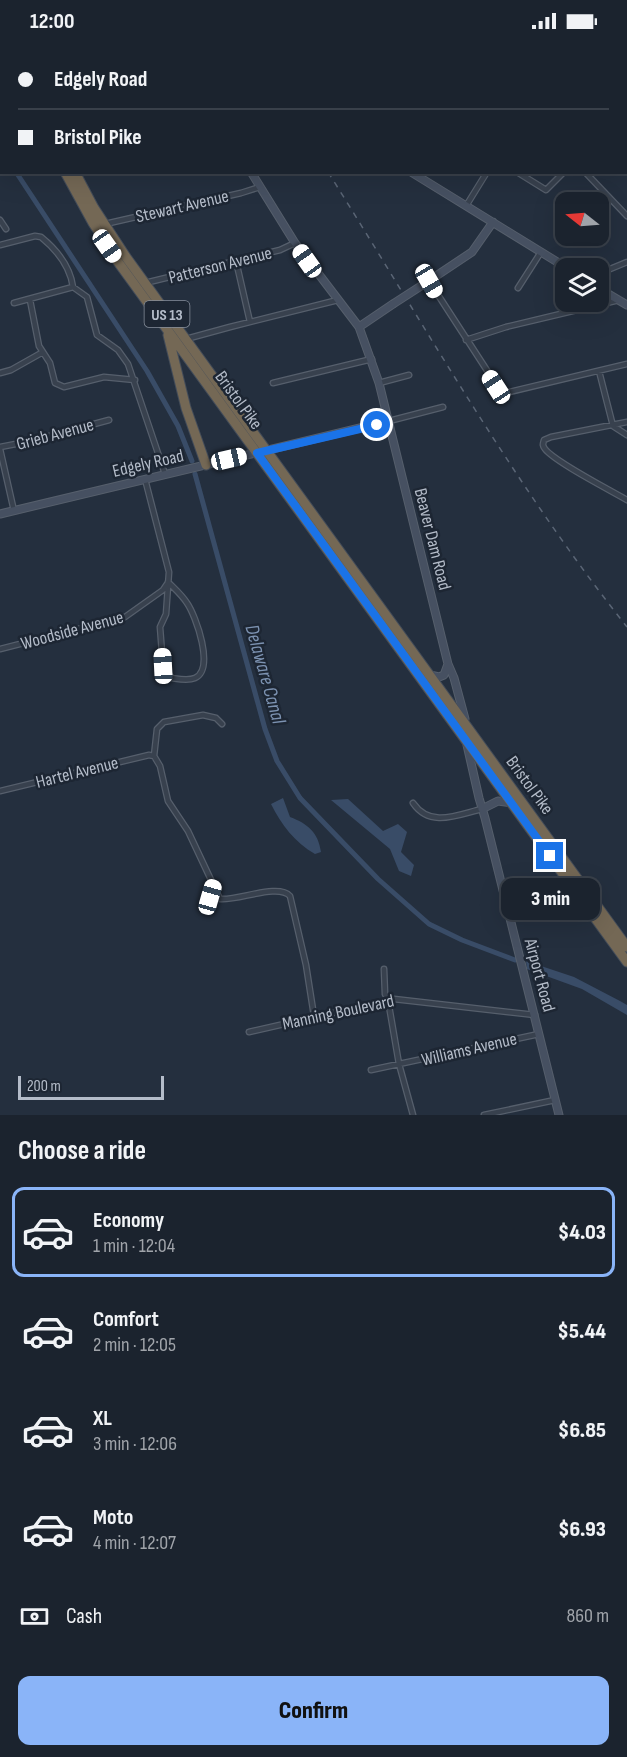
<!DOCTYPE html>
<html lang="en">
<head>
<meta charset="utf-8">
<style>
  :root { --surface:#1b232e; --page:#282f3a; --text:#f1f3f6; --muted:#a0a4aa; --line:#39404a; --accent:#8ab4f8 }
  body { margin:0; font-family:"Sofia Sans Condensed",sans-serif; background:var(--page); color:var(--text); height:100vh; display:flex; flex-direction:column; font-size:22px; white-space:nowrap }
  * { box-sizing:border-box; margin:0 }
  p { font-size:20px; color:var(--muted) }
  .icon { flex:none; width:33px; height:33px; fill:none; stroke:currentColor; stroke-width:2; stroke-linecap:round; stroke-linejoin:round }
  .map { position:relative; height:1073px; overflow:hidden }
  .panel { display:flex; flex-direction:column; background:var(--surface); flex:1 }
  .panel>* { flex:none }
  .hud { position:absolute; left:0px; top:0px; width:627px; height:132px; box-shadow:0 6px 24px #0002,0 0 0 2px var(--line); display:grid; align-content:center; height:132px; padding:0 18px; background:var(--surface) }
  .needle { width:39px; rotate:287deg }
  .tools { position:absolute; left:555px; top:150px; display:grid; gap:12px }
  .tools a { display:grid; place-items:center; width:54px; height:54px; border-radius:12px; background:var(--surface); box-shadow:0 6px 24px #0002,0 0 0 2px var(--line); font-size:30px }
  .scale { position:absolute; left:18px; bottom:15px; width:146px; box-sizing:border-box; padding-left:6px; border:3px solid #b4bcc9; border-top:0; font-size:16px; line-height:21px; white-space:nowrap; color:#b4bcc9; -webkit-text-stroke:4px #1d2633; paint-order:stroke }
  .end { position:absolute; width:27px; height:27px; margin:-14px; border:8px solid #1a73e8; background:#fff; box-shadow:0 0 0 3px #fff }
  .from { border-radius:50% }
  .bubble { position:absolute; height:42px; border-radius:12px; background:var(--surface); box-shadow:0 6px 24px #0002,0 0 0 2px var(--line); font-size:20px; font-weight:800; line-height:42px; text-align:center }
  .car { position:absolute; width:18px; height:36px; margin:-18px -9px; border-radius:8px; box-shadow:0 0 4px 2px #0007; background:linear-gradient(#fff 24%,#345 0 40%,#fff 0 76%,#345 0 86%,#fff 0) }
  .hud b { display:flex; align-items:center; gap:21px; height:57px; font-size:22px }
  .hud b+b { border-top:2px solid var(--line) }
  .hud i { width:15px; height:15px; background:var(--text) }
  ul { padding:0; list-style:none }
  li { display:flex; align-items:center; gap:18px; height:90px; margin:0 12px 9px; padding:0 6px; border:3px solid transparent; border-radius:12px }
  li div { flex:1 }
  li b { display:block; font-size:22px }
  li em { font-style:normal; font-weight:800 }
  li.current { border-color:var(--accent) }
  li>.icon { width:54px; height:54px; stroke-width:1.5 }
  h2 { padding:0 18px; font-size:27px; line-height:72px }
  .pay { display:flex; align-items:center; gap:15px; height:66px; padding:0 18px; font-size:22px }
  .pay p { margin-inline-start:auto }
  .button { display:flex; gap:12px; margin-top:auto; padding:12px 18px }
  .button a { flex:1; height:69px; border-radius:12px; background:var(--accent); color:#111; font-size:24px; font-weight:800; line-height:69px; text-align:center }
  .status { display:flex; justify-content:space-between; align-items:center; height:42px; padding:0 30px; background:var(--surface); direction:ltr }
  .status svg { height:16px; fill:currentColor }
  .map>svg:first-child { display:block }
  .water { fill:#394c67 }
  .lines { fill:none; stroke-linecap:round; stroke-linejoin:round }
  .canal { stroke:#394c67; stroke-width:5 }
  .street-casing { stroke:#565f6c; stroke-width:7 }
  .secondary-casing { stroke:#565f6c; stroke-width:9 }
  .highway-casing { stroke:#434c59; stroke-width:11 }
  .street { stroke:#38414e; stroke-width:4.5 }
  .secondary { stroke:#465061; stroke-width:7 }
  .highway { stroke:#746855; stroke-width:9 }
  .rail { stroke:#5a6575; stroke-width:1.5; stroke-dasharray:6 6; stroke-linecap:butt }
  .secondary-bridge-casing { stroke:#565f6c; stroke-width:9; stroke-linecap:butt }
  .secondary-bridge { stroke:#465061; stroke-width:7 }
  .route { stroke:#1a73e8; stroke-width:8 }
  .labels { text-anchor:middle; stroke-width:5; stroke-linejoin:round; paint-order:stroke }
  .shield { fill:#1d2633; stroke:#878f9c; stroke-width:1.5 }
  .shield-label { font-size:16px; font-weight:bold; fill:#b4bcc9 }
  .street-label { font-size:18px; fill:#b4bcc9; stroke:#1d2633 }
  .water-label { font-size:20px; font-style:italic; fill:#7c92b1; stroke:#1d2633 }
</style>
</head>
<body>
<div class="status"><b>12:00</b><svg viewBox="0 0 49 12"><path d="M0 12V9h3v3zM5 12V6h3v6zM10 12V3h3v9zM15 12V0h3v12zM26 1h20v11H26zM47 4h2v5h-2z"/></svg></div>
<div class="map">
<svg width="627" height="1073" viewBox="0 0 627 1073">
  <rect width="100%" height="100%" fill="#242f3e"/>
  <path class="water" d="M283,756L290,775C308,782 318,790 321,810L315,812C295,801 281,782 271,762Z
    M348,757L383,789L398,782L407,790L401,810L414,823L411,834L399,829L390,807L331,758Z
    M526,919L574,935L620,959L627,963V973L582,947L527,927Z"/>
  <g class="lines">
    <path class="canal" d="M0,103L2,106
      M16,130L147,329L178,384L192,419
      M195,432L265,687L277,719L300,756L378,837L429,882L462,898L515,918"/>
    <defs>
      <path id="street" d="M517,130L546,148L564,130
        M585,130L627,174
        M466,164L487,130
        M0,178L6,187
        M105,182L241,151L260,145
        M0,203L35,194L41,195C57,208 70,224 73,245L14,261
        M236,219L250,280
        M598,232L627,220
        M429,239L501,350L505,351L627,322
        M145,241L280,208L295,201
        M73,245L87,255L97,293L118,308L128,322L165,432
        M518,246L541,210
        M30,258L39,304L50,321L55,341L64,345L104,335L135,338
        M186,297L230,285L338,258
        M466,298L506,285L619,258
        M599,329L613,384L627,393
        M0,331L11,328L43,310
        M273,341L372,317
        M379,341L409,333
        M389,379L443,365
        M627,380L551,395L544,398C543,402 542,403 545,407C555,420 610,448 627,458
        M0,405L31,399L109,378
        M0,407L14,469
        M145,437L169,530L166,572L160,585L163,624L172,636C179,637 188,639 195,636C215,627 196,574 187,561C182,553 175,547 168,540
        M0,607L125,575L163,548L167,542
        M154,714L160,724L168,759L188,789L220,857C238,859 278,841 290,854L306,923L314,974
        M154,714L157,687L164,680L203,673L216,676L222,682
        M0,749L149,713L154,714
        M413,761C430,786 457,773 482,767
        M207,867L213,843
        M384,927L385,952L388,958L399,1022L413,1073
        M249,990L394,957L535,973
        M371,1028L539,992
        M484,1073L555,1058"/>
      <path id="secondary" d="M271,0L272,2
        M0,70H2
        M251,130L295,201L359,285L379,341L448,622L454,636L465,677
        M411,130L567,226
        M424,242L472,210L493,180
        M598,246L627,263
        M359,285L393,262
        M0,472L389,379
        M430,633L439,635L444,633L448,622
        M467,703L479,756L485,776L559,1073
        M482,767L498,759L512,761"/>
      <path id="highway" d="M13,0V2
        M22,0L23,2
        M65,130L93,181L118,220L627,920
        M75,130L94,166L126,215L627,905
        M168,293L186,366L206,423"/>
    </defs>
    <use href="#street" class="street-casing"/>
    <use href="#secondary" class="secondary-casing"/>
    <use href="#highway" class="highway-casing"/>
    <use href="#street" class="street"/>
    <use href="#secondary" class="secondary"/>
    <use href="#highway" class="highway"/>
    <path class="rail" d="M246,0L247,2
      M256,0L257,2
      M328,130C425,284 514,443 627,585"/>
    <defs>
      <path id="secondary-bridge" d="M393,262L424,242"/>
    </defs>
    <use href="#secondary-bridge" class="secondary-bridge-casing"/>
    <use href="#secondary-bridge" class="secondary-bridge"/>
  </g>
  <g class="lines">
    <path class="route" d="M377,383L257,411L550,814"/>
  </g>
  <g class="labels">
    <rect class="shield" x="144.5" y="259" width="45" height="26" rx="4.5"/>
    <g class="shield-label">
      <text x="167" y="278">US 13</text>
    </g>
    <g class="street-label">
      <text transform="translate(182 164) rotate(-13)" y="6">Stewart Avenue</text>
      <text transform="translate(220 223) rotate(-14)" y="6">Patterson Avenue</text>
      <text transform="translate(239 358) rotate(54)" y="6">Bristol Pike</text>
      <text transform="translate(55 392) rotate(-15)" y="6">Grieb Avenue</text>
      <text transform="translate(148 421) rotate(-13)" y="6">Edgely Road</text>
      <text transform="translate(433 497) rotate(76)" y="6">Beaver Dam Road</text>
      <text transform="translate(72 588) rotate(-15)" y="6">Woodside Avenue</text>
      <text transform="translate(77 730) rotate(-14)" y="6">Hartel Avenue</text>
      <text transform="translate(530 743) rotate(54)" y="6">Bristol Pike</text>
      <text transform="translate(540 933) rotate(75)" y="6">Airport Road</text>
      <text transform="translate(338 970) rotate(-12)" y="6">Manning Boulevard</text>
      <text transform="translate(469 1007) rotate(-13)" y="6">Williams Avenue</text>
    </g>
    <g class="water-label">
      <text transform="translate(266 632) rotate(74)" y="7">Delaware Canal</text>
    </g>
  </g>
</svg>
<div class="tools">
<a><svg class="needle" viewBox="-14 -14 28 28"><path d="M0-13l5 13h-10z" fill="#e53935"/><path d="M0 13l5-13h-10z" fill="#a0a4aa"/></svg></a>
<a><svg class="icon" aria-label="layers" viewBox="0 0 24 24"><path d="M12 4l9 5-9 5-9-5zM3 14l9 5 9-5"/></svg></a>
</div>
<div class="scale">200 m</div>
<i class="end from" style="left:377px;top:383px"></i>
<i class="end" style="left:550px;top:814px"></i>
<div class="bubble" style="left:501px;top:836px;width:99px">3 min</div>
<i class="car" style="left:107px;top:204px;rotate:145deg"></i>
<i class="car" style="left:307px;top:219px;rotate:325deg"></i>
<i class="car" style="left:429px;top:239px;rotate:150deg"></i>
<i class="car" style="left:496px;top:345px;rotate:327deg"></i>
<i class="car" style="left:229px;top:417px;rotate:77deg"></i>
<i class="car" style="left:163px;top:624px;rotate:357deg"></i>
<i class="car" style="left:210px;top:855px;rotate:16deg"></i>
<div class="hud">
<b><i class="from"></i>Edgely Road</b>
<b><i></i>Bristol Pike</b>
</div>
</div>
<section class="panel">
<h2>Choose a ride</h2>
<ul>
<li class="current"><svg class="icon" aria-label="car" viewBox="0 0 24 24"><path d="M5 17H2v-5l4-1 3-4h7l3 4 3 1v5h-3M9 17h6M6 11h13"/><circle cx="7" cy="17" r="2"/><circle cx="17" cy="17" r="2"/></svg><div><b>Economy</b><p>1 min · 12:04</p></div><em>$4.03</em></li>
<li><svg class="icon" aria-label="car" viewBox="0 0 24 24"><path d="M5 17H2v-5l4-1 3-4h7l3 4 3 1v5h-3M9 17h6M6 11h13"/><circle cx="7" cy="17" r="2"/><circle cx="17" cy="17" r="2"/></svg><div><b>Comfort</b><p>2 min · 12:05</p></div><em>$5.44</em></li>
<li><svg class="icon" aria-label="car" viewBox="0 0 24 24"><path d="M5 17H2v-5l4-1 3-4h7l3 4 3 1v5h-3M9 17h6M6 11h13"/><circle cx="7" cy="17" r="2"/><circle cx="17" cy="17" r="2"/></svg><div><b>XL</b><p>3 min · 12:06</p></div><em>$6.85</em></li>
<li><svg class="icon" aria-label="car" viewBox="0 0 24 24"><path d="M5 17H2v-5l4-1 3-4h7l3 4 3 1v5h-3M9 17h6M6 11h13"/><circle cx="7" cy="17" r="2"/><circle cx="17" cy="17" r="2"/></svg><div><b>Moto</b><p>4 min · 12:07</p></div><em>$6.93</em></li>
</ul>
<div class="pay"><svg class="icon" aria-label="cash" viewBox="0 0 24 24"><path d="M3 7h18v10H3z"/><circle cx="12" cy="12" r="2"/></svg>Cash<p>860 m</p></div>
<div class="button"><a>Confirm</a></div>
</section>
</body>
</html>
